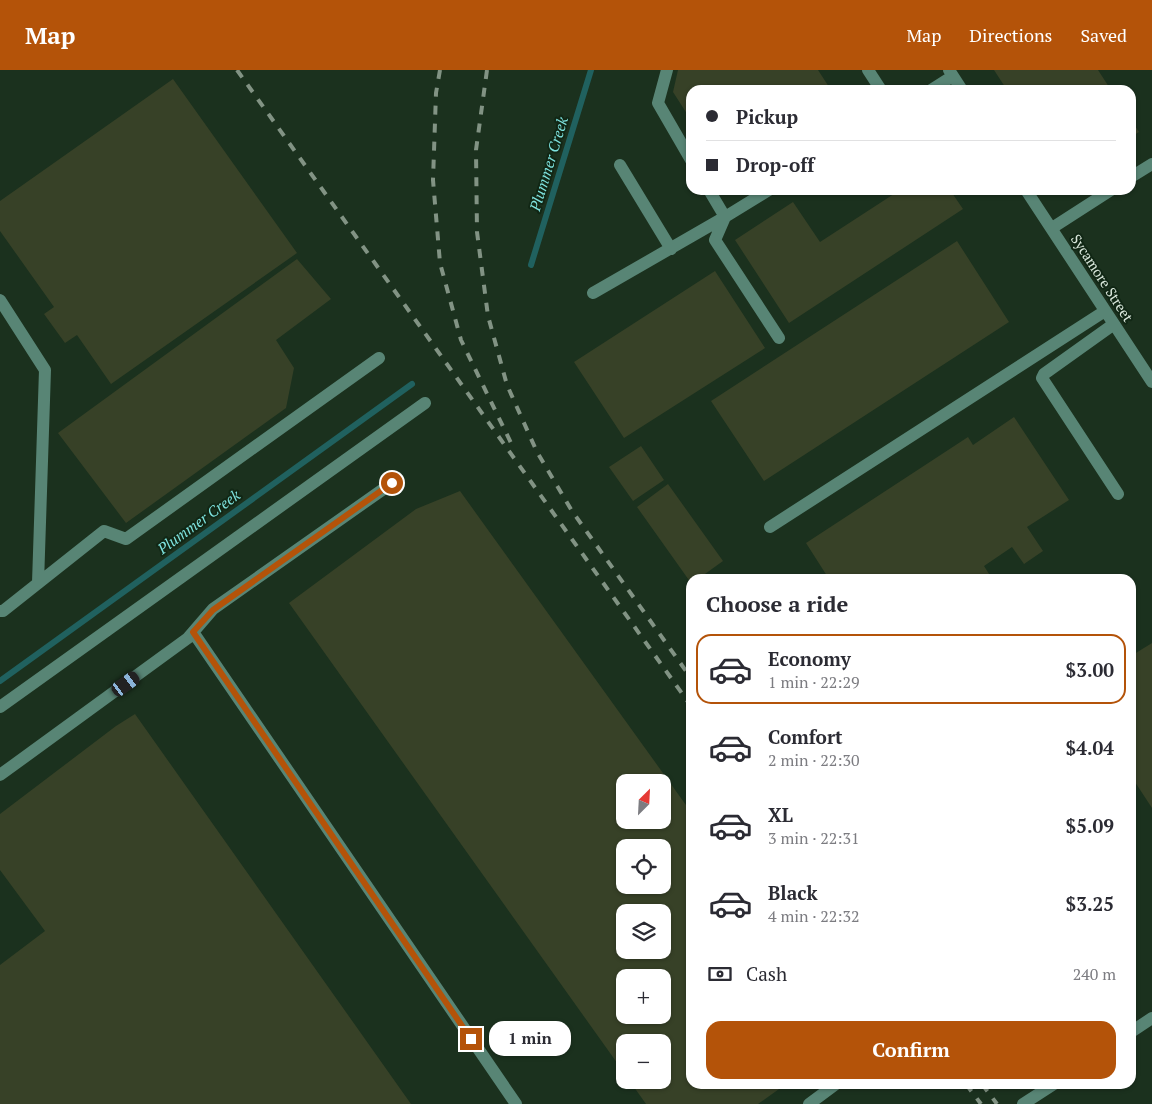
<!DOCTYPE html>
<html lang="en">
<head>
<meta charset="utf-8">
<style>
  :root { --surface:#fff; --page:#f2f2f3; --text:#2b2b33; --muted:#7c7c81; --line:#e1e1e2; --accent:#b45309 }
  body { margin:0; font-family:"PT Serif",serif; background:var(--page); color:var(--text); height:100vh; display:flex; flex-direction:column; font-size:19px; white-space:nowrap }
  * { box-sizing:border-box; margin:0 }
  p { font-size:16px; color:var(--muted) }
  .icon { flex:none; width:28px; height:28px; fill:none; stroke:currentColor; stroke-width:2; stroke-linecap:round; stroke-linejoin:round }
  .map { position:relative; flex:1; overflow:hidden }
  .sheet { position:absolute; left:686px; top:504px; width:450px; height:515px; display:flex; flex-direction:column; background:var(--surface); border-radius:15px; box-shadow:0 1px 4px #0004 }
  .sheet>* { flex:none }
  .top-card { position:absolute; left:686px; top:15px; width:450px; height:110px; border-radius:15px; box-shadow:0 1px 4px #0004; display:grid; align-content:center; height:110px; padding:0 20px; background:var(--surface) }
  .needle { width:32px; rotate:24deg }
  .tools { position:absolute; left:616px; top:704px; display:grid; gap:10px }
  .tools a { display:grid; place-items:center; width:55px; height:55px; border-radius:10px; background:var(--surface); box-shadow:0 1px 4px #0004; font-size:25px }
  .end { position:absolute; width:22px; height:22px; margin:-11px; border:6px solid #b45309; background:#fff; box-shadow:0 0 0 2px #fff }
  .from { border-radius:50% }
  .bubble { position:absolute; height:35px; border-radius:15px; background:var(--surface); box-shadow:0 1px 4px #0004; font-size:16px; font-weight:700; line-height:35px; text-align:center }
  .car { position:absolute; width:15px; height:30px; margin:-15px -8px; border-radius:6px; box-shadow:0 0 4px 1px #0007; background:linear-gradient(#222 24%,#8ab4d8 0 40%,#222 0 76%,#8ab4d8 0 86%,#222 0) }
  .top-card b { display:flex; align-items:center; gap:18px; height:48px; font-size:19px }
  .top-card b+b { border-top:1px solid var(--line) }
  .top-card i { width:12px; height:12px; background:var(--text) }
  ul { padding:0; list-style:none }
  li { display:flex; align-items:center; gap:15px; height:70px; margin:0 10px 8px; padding:0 10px; border:2px solid transparent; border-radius:15px }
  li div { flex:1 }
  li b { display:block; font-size:19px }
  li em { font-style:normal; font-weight:700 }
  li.on { border-color:var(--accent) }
  li>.icon { width:45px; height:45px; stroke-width:1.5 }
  h2 { padding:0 20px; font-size:22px; line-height:60px }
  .pay { display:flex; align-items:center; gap:12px; height:55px; padding:0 20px; font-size:19px }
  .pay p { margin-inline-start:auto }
  .action { display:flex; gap:10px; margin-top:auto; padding:10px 20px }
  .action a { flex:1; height:58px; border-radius:15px; background:var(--accent); color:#fff; font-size:20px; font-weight:700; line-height:58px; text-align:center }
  header { display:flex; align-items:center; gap:30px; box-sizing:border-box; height:70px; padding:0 25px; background:var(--accent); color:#fff }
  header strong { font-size:24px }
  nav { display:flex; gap:28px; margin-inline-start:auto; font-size:18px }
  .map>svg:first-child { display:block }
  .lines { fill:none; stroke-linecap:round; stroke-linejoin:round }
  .stream { stroke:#20615f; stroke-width:6 }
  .building { fill:#374127; fill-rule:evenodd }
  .minor { stroke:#588575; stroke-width:12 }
  .rail { stroke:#829384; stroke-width:4; stroke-dasharray:9 9; stroke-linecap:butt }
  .route { stroke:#b45309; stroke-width:6 }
  .labels { text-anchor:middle; stroke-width:4; stroke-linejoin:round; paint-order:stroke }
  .street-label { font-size:14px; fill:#dae8dc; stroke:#112715 }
  .water-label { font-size:15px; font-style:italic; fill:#7ee2de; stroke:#112715 }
</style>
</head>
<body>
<header>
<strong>Map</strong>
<nav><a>Map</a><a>Directions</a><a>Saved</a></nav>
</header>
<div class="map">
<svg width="1152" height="1034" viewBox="0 0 1152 1034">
  <rect width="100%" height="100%" fill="#1b311e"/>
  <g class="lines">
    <path class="stream" d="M531,195L591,0
      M0,611L412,314"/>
  </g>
  <path class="building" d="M678,0H818L831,20H691V50L673,22Z
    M994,0H1098L1111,20H1007Z
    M173,9L297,183L111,314L77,265L65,273L44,244L54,237L0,161V131Z
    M1131,50L1139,62L1131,67Z
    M900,120H950L963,139L789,253L735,170L793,132L820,172Z
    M957,171L1009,252L764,411L711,331Z
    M297,189L331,229L276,270L294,298L286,338L126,453L58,363Z
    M715,201L765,278L624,368L574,292Z
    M1014,347L1069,430L1027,457L1043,481L1024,494L1012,477L984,496L991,507L988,509H829L806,473L968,367L973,375Z
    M641,376L664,410L633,431L609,397Z
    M668,414L723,491L698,509H691V513L637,437Z
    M460,421L691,742V1014H786L758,1034H646L629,1010H662V972H625V1004L289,533L416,439ZM625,712H662V750H625ZM625,778H662V815H625ZM625,842H662V880H625ZM625,908H662V945H625Z
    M1152,573V738L1131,706V586Z
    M135,644L411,1034H0V895L45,861L0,800V744L116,656Z"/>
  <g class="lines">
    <path class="minor" d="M667,0L658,33L691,90
      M868,0L881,20
      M949,0L962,20
      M931,20L953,6
      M620,95L671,179
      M1131,107L1152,94
      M709,120L725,147L769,120
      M1026,120L1152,312
      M725,147L715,170L779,268
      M1052,158L1111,120
      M593,223L725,147
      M0,230L45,300L38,513
      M1114,254L1044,304L1042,308L1118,424
      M770,457L1105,241
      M0,541H3L104,461L126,469L379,288
      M193,562L516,1034
      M0,637L425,333
      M0,705L188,568L213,539L392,413
      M1131,962L1152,948
      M809,1034L836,1014
      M1023,1034L1054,1014"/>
    <path class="rail" d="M237,0L691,636
      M440,0L436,23L433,110L440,193L461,270L513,377
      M487,0L476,80L477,162L488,246L507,315L537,382L572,441L691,608
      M966,1014L981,1034
      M982,1014L997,1034"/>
  </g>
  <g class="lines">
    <path class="route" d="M392,413L213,540L193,562L471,969"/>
  </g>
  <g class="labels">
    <g class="street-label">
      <text transform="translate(1102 208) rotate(57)" y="5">Sycamore Street</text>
    </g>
    <g class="water-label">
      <text transform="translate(549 94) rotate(-73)" y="5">Plummer Creek</text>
      <text transform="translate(199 452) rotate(-36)" y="5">Plummer Creek</text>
    </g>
  </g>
</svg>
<div class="tools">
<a><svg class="needle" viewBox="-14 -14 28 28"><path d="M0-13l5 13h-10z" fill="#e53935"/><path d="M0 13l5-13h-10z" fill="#7c7c81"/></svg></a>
<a><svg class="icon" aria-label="locate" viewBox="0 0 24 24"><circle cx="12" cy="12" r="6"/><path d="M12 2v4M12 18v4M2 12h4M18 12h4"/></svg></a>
<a><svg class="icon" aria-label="layers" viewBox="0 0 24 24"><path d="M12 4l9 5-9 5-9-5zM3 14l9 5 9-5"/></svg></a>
<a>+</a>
<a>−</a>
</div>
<i class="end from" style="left:392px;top:413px"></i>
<i class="end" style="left:471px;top:969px"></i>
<div class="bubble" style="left:489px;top:951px;width:82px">1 min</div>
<i class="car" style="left:126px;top:614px;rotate:54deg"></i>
<div class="top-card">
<b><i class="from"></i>Pickup</b>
<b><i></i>Drop-off</b>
</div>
<section class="sheet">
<h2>Choose a ride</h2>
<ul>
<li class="on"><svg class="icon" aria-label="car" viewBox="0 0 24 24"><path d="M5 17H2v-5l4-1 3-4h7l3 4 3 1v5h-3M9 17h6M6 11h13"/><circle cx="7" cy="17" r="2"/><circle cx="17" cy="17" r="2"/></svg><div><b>Economy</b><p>1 min · 22:29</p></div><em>$3.00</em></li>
<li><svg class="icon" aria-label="car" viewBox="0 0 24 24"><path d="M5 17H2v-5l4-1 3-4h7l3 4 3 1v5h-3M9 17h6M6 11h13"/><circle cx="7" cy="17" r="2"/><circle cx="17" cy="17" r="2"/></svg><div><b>Comfort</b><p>2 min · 22:30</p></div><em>$4.04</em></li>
<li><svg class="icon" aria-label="car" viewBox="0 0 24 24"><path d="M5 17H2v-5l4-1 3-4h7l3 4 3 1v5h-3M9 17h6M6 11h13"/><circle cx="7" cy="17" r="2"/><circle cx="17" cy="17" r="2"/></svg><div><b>XL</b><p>3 min · 22:31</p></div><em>$5.09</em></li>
<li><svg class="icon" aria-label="car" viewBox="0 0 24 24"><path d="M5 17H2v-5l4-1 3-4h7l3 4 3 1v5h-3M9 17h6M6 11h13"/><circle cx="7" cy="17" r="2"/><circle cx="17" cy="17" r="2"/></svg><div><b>Black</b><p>4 min · 22:32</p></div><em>$3.25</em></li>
</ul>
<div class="pay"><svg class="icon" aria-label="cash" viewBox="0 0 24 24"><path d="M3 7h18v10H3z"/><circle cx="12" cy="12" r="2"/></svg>Cash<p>240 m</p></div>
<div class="action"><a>Confirm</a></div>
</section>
</div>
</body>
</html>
